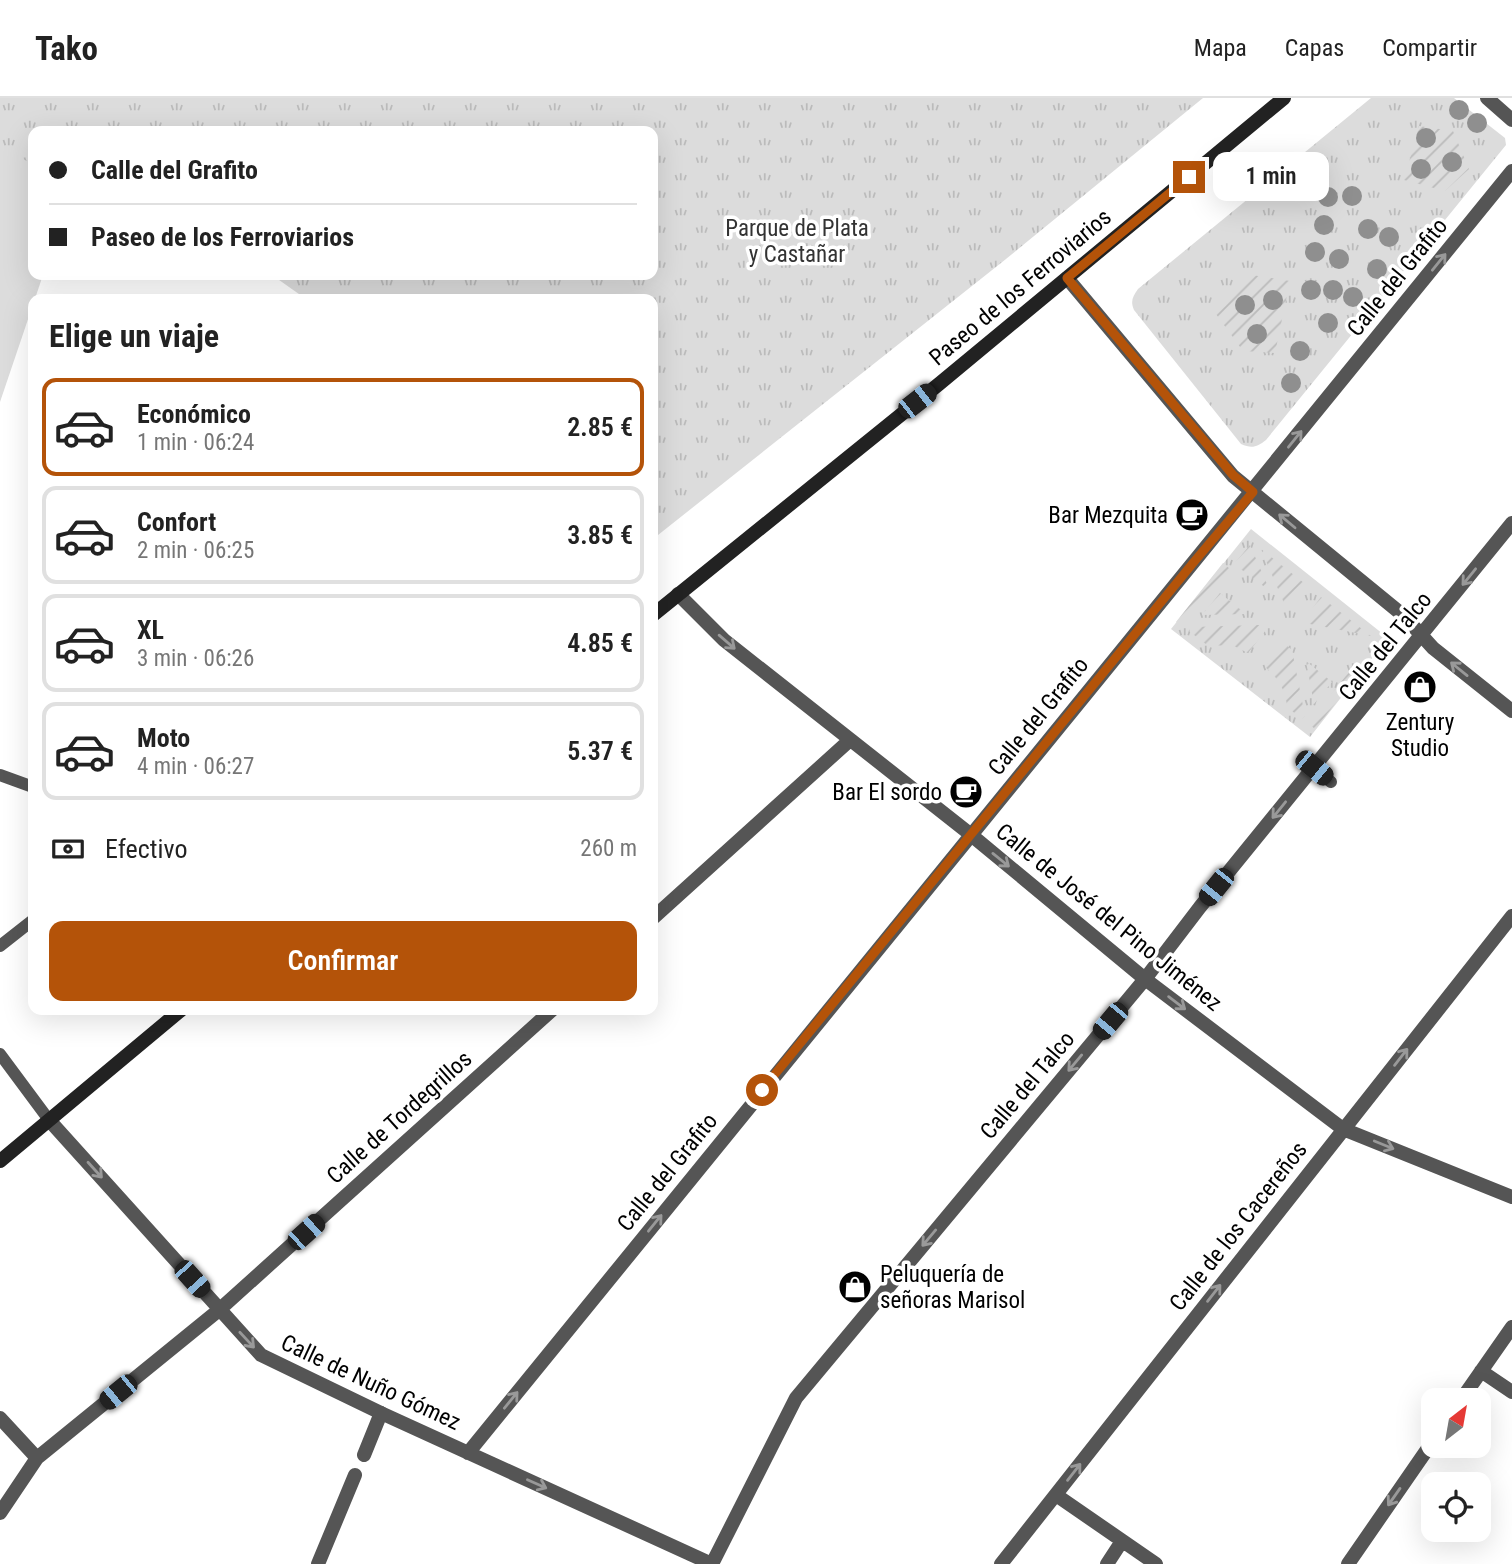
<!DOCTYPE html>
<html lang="es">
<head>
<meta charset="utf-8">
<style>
  :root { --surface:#fff; --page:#f6f6f6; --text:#222; --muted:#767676; --line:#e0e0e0; --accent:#b45309 }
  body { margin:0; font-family:"Roboto Condensed",sans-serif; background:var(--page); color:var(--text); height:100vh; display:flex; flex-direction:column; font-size:26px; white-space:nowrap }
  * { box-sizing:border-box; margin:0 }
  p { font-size:23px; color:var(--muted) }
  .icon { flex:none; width:38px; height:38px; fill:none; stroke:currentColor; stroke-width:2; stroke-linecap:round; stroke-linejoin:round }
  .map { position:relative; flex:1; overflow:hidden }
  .details { position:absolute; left:28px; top:196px; width:630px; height:721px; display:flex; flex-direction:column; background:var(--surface); border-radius:14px; box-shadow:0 7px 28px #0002 }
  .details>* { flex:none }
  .guide { position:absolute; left:28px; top:28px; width:630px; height:154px; border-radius:14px; box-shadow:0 7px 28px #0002; display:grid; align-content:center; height:154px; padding:0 21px; background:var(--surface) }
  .needle { width:46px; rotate:31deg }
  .controls { position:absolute; left:1421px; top:1290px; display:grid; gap:14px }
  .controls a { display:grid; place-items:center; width:70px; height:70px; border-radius:14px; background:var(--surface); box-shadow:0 7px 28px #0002; font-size:35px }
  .end { position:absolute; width:32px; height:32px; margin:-16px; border:9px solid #b45309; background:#fff; box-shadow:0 0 0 4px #fff }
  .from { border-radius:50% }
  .bubble { position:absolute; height:49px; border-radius:14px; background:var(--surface); box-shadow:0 7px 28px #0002; font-size:23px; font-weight:600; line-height:49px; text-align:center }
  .car { position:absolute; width:21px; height:42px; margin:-21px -10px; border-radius:9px; box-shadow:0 0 5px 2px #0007; background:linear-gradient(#222 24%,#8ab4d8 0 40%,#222 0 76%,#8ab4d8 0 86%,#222 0) }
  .guide b { display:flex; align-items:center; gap:24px; height:66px; font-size:26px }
  .guide b+b { border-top:2px solid var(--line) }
  .guide i { width:18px; height:18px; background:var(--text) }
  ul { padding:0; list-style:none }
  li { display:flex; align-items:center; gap:21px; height:98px; margin:0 14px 10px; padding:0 7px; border:4px solid var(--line); border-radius:14px }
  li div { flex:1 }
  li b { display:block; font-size:26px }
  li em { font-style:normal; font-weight:600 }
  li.current { border-color:var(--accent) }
  li>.icon { width:63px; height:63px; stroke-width:1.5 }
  h2 { padding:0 21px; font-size:32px; line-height:84px }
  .pay { display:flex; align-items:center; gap:18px; height:77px; padding:0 21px; font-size:26px }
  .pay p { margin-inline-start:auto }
  .button { display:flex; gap:14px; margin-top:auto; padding:14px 21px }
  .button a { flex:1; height:80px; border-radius:14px; background:var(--accent); color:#fff; font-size:28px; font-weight:600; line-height:80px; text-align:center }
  header { display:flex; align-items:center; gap:42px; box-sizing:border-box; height:98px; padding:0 35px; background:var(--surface); border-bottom:2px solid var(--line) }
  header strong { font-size:33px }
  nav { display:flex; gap:38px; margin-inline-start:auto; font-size:24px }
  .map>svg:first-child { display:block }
  .grass { fill:#dcdcdc }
  .park { fill:url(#park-tufts) }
  .garden { fill:url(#garden-furrows) }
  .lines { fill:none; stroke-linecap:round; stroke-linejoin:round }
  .service { stroke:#555; stroke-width:12 }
  .pedestrian { stroke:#555; stroke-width:14 }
  .minor { stroke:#555; stroke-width:14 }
  .secondary { stroke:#222; stroke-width:14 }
  .tree { fill:#8f8f8f }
  .oneway { stroke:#999 }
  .route { stroke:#b45309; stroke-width:9 }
  .labels { text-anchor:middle; stroke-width:7; stroke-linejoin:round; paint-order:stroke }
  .park-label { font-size:23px; fill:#333; stroke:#fff }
  .street-label { font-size:23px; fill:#000; stroke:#fff }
  .poi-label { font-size:23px; fill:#000; stroke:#fff; text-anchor:end }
</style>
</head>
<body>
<header>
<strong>Tako</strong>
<nav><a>Mapa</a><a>Capas</a><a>Compartir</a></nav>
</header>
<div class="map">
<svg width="1512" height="1466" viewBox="0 0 1512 1466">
  <defs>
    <pattern id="park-tufts" width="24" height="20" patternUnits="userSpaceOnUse" patternTransform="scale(1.75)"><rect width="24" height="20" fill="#dcdcdc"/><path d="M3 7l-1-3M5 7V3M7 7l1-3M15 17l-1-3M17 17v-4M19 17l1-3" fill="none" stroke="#bbb"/></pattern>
    <pattern id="garden-furrows" width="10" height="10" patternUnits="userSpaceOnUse" patternTransform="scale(1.75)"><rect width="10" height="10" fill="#dcdcdc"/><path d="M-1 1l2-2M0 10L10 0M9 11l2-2" fill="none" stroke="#bbb"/></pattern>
  </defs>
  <rect width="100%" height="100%" fill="#fff"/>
  <path class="grass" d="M0,45L33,61V177H43L0,304Z"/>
  <path class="park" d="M0,0H1203L1006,161L653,441V201H306L272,177H653V33H33V66L0,50Z
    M1371,0H1454L1505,40L1506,47L1266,342C1257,349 1252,351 1241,346L1134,212C1130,203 1133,198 1138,191Z
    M1251,431L1388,540L1310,639L1171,531Z"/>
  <path class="garden" d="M1419,28L1453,33L1469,71L1445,93L1404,82Z
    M1252,177L1290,183L1275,255L1243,253L1213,212Z
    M1250,447L1270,493L1234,466Z
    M1261,451L1304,485L1286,507L1284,505Z
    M1223,465L1230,471L1183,529L1176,524Z
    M1220,495L1246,516L1202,517Z
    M1321,499L1371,538L1310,526L1304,521Z
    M1260,527L1266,532L1248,555L1234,548L1207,547L1189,533L1193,529Z
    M1284,545L1292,552L1305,618L1302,621L1287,609C1286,593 1278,579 1265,569Z
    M1306,563L1332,584L1314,606Z
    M1353,569L1360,574L1315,631L1308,625Z"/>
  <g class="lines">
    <path class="service" d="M1314,670L1331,684
      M0,677L33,689
      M0,848L33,822
      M0,956L49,1022"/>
    <path class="pedestrian" d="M364,1357L381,1315
      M318,1466L355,1377"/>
    <path class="minor" d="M1487,0L1512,22
      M1067,180L1233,378L1404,518L1433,550L1512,613
      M678,496L724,542L970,736L1145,881L1343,1031L1512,1099
      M653,820L850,642
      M49,1022L261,1257L381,1315L712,1466
      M1481,1273L1512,1294
      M1461,1302L1512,1229
      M0,1320L37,1360
      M468,1355L1512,73
      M1056,1397L1156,1466
      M0,1415L37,1360L219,1212L552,912
      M712,1466L796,1300L1145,881L1200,809L1512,425
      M1001,1466L1512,818
      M1107,1466L1122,1443
      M1348,1466L1433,1343"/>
    <path class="secondary" d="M653,517L939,286L1284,0
      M0,1063L181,912"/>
  </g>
  <g class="tree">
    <circle cx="1459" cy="12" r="10"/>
    <circle cx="1477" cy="25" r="10"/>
    <circle cx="1426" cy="40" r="10"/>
    <circle cx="1452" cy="64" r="10"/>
    <circle cx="1421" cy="71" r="10"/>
    <circle cx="1352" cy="98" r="10"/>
    <circle cx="1328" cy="99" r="10"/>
    <circle cx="1324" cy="127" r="10"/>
    <circle cx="1368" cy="131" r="10"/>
    <circle cx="1389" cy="139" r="10"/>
    <circle cx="1315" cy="154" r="10"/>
    <circle cx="1339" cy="161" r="10"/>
    <circle cx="1377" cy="171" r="10"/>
    <circle cx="1311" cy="192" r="10"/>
    <circle cx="1333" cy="192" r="10"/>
    <circle cx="1353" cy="199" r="10"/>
    <circle cx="1273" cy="202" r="10"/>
    <circle cx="1245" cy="207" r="10"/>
    <circle cx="1328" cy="225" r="10"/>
    <circle cx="1257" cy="236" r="10"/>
    <circle cx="1300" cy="253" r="10"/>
    <circle cx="1291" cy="285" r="10"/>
  </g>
  <defs><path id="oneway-shaft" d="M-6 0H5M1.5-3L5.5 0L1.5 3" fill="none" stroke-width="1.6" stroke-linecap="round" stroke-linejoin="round" transform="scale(1.75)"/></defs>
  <g class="oneway">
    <use href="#oneway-shaft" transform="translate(1439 164) rotate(-51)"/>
    <use href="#oneway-shaft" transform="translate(1295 341) rotate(-51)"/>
    <use href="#oneway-shaft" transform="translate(1287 423) rotate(-140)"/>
    <use href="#oneway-shaft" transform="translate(1469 479) rotate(129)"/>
    <use href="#oneway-shaft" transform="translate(727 544) rotate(41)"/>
    <use href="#oneway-shaft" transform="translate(1459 571) rotate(-141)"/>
    <use href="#oneway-shaft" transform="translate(1279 712) rotate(129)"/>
    <use href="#oneway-shaft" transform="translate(1001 762) rotate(39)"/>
    <use href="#oneway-shaft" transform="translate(1177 905) rotate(37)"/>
    <use href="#oneway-shaft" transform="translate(1401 959) rotate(-52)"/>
    <use href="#oneway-shaft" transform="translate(1075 965) rotate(130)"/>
    <use href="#oneway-shaft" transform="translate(1384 1047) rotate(22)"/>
    <use href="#oneway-shaft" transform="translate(95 1072) rotate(48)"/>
    <use href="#oneway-shaft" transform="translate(655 1125) rotate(-51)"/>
    <use href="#oneway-shaft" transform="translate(929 1140) rotate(130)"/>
    <use href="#oneway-shaft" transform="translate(1214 1195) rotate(-52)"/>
    <use href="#oneway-shaft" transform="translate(247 1242) rotate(47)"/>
    <use href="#oneway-shaft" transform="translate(511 1302) rotate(-51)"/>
    <use href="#oneway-shaft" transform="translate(1074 1374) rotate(-52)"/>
    <use href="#oneway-shaft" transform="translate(537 1386) rotate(24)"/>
    <use href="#oneway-shaft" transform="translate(1394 1399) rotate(125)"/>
  </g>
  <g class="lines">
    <path class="route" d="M762,992L1193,465L1253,394L1233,377L1067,180L1189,79"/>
  </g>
  <defs>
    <symbol id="cafe-disc" viewBox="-11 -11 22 22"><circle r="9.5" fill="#000" stroke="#fff"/><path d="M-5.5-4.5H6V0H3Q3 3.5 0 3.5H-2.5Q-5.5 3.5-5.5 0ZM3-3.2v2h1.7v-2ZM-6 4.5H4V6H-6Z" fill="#fff"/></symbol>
    <symbol id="shop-disc" viewBox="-11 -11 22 22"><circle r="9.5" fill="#000" stroke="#fff"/><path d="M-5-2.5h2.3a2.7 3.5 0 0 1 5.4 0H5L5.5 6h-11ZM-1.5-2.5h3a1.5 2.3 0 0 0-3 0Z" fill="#fff"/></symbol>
  </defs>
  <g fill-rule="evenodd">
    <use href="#cafe-disc" x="1173" y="398" width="38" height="38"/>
    <use href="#shop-disc" x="1401" y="570" width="38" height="38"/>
    <use href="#cafe-disc" x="947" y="675" width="38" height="38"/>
    <use href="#shop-disc" x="836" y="1170" width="38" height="38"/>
  </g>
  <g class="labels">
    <g class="park-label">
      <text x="797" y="138">Parque de Plata<tspan x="797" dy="26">y Castañar</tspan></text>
    </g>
    <g class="street-label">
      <text transform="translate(1397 179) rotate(-51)" y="8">Calle del Grafito</text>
      <text transform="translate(1020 189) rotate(-40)" y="8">Paseo de los Ferroviarios</text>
      <text transform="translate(1385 548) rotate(-51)" y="8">Calle del Talco</text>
      <text transform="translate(1038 618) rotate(-51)" y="8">Calle del Grafito</text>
      <text transform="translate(1109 819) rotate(39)" y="8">Calle de José del Pino Jiménez</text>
      <text transform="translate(1027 987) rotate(-50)" y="8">Calle del Talco</text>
      <text transform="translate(399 1019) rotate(-42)" y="8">Calle de Tordegrillos</text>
      <text transform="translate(667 1074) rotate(-51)" y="8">Calle del Grafito</text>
      <text transform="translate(1238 1128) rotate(-52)" y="8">Calle de los Cacereños</text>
      <text transform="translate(371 1284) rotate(25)" y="8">Calle de Nuño Gómez</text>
    </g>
    <g class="poi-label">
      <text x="1168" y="425">Bar Mezquita</text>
      <text x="1420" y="632" text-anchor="middle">Zentury<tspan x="1420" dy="26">Studio</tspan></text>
      <text x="942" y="702">Bar El sordo</text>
      <text x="880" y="1184" text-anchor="start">Peluquería de<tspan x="880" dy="26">señoras Marisol</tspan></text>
    </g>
  </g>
</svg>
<div class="controls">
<a><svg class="needle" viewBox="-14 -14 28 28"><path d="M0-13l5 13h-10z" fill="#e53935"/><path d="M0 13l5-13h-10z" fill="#767676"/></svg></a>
<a><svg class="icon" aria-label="locate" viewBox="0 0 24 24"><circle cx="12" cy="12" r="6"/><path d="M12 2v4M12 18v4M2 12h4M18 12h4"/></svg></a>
</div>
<i class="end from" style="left:762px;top:992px"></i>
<i class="end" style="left:1189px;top:79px"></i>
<div class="bubble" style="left:1213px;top:54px;width:116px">1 min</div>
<i class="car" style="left:917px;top:303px;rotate:52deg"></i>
<i class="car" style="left:1314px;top:670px;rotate:129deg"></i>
<i class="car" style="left:1216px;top:789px;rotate:219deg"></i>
<i class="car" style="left:1110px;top:923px;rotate:220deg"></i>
<i class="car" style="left:306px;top:1134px;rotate:48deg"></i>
<i class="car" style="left:192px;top:1181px;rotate:138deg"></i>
<i class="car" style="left:118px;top:1294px;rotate:231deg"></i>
<div class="guide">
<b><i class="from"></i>Calle del Grafito</b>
<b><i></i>Paseo de los Ferroviarios</b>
</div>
<section class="details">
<h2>Elige un viaje</h2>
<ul>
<li class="current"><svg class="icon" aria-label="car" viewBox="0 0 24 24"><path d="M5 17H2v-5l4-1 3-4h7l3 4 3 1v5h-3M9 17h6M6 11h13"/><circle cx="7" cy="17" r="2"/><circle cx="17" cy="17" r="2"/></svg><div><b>Económico</b><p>1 min · 06:24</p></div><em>2.85 €</em></li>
<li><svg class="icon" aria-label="car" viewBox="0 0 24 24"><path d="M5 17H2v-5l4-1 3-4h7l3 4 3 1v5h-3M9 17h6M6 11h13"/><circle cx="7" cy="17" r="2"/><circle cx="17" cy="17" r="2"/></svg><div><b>Confort</b><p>2 min · 06:25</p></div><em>3.85 €</em></li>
<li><svg class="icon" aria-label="car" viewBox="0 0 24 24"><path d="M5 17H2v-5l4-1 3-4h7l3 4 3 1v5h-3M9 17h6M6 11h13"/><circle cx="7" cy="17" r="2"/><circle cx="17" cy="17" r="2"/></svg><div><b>XL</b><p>3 min · 06:26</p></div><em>4.85 €</em></li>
<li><svg class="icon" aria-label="car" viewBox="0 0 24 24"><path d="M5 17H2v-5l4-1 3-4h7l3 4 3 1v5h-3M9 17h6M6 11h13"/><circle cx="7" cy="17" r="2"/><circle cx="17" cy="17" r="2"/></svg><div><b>Moto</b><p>4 min · 06:27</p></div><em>5.37 €</em></li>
</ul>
<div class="pay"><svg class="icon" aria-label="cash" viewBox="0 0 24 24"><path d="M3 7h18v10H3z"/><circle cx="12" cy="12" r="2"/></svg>Efectivo<p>260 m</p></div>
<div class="button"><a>Confirmar</a></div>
</section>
</div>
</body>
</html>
